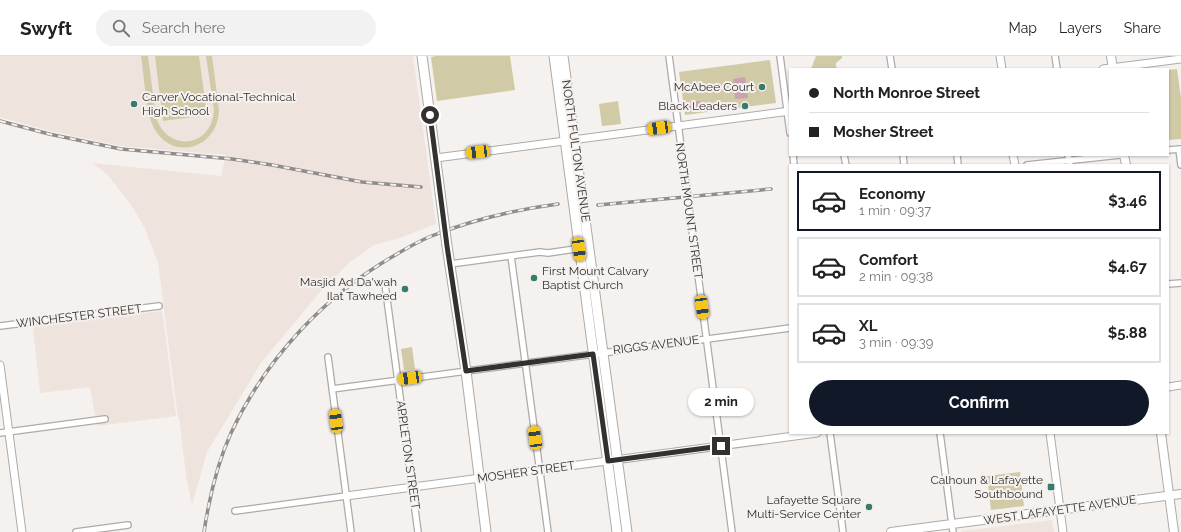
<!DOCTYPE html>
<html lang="en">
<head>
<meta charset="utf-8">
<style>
  :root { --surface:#fff; --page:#f2f2f2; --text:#222; --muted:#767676; --line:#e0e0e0; --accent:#111827 }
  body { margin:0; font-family:Raleway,sans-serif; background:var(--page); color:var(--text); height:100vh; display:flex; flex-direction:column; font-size:15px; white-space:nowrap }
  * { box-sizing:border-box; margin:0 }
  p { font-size:13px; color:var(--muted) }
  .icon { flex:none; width:22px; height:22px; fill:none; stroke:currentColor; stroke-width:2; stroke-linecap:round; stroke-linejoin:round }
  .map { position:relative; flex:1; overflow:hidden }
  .details { position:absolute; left:789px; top:108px; width:380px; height:270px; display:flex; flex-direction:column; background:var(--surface); border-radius:0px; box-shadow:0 1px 3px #0004 }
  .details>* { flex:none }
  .top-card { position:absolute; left:789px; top:12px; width:380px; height:88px; border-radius:0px; box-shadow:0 1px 3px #0004; display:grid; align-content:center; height:88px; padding:0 20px; background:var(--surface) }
  .end { position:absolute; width:18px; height:18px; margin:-9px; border:5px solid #333130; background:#fff; box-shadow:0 0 0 2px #fff }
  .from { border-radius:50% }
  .bubble { position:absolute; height:28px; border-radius:14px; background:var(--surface); box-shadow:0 1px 3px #0004; font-size:13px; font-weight:700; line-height:28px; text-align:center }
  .car { position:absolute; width:12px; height:24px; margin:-12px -6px; border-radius:5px; box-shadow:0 0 3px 1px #0007; background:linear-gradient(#f5c518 24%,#345 0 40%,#f5c518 0 76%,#345 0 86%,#f5c518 0) }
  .top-card b { display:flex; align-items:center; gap:14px; height:38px; font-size:15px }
  .top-card b+b { border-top:1px solid var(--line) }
  .top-card i { width:10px; height:10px; background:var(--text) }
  ul { padding:7px 0 0; list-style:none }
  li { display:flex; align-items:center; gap:12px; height:60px; margin:0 8px 6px; padding:0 12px; border:2px solid var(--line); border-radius:0px }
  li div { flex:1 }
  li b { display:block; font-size:15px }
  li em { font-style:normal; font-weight:700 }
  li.selected { border-color:var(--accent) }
  li>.icon { width:36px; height:36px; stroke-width:1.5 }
  .action { display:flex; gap:8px; margin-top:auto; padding:8px 20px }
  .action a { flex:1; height:46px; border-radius:24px; background:var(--accent); color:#fff; font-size:16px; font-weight:700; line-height:46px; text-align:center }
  header { display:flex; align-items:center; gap:24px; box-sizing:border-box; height:56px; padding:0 20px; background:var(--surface); border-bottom:1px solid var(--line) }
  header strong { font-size:19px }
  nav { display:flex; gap:22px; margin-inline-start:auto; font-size:14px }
  .search { width:280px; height:36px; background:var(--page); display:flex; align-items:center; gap:10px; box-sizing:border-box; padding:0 14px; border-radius:22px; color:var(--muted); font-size:15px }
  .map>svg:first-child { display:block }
  .built { fill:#efe3dd }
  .green { fill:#d0caa6 }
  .water { fill:#cca1b2 }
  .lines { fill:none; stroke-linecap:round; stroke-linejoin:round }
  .minor-casing { stroke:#aeaaa8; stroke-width:8 }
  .tertiary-casing { stroke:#aeaaa8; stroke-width:9 }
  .secondary-casing { stroke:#aeaaa8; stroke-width:10 }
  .primary-casing { stroke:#aeaaa8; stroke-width:11 }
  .minor { stroke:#fff; stroke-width:5.5 }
  .tertiary { stroke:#fff; stroke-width:7 }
  .secondary { stroke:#fff; stroke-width:8 }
  .primary { stroke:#fff; stroke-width:9 }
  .rail-casing { stroke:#8f8c8a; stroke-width:3.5 }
  .rail { stroke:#f5f1ee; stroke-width:2; stroke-dasharray:6; stroke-linecap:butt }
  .minor-bridge-casing { stroke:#aeaaa8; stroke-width:8; stroke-linecap:butt }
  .primary-bridge-casing { stroke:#aeaaa8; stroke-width:11; stroke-linecap:butt }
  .minor-bridge { stroke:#fff; stroke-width:5.5 }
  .primary-bridge { stroke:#fff; stroke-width:9 }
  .route { stroke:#333130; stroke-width:5 }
  .poi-dot { fill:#377b6e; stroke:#f5f1ee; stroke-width:1.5 }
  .labels { text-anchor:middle; stroke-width:4; stroke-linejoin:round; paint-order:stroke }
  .poi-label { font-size:12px; fill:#333130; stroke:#f5f1ee; text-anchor:end }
  .street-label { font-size:12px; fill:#333130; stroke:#f5f1ee }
</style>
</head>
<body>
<header>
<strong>Swyft</strong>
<div class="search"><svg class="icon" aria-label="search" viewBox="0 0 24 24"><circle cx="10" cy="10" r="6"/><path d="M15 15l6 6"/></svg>Search here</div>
<nav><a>Map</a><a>Layers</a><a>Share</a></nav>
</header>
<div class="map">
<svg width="1181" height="476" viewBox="0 0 1181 476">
  <rect width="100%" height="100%" fill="#f5f1ee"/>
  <path class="built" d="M0,0H413L436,168L400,182L374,189L350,206L319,237L261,307L207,396L192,449L187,426L179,362L178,361L158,207L145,173L134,153L108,119L92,107L221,120L226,99L121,90L50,75L0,61Z
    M162,255L176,360L97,370L90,331L40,337L33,271Z
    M1052,464L1054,476H962V475Z"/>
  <path class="green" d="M141,0H148L156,61C167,97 212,92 214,54L206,0H212L219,54C218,93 172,106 154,72C146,58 144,18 141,0Z
    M155,0H199L207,59L163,65Z
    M436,0H510L515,34L437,45L431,1Z
    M816,0H842V2L836,7V11L840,13H811Z
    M770,4L776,47L685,59L679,16Z
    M1177,13L1181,42V83L1168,84V14Z
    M618,45L621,68L602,70L599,48Z
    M412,291L415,313L404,314L401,293Z
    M1020,416L1024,450L991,454L987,420Z"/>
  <path class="water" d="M745,21L748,42L735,43L733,23Z
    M700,45L701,53L688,55L687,47Z"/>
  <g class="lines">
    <defs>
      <path id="minor" d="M669,0L684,113
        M780,0L790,77
        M890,0L892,13
        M1055,0L1057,13
        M1179,93L1181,109
        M1168,94L1181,93
        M793,99L794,109
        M844,99L846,109
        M903,99L904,109
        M957,99L958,109
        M1068,99L1070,109
        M1027,109L1120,99
        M690,158L732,476
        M511,200L548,476
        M450,208L540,196L548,197L582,192
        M385,228L418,476
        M1168,228L1181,227
        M0,270L159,250
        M328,301L351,476
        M332,333L790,272
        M0,377L105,363
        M830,377L843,476
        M940,377L953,476
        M235,455L346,440
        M76,476L128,469"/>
      <path id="tertiary" d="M1000,0L1002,13
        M1103,13L1181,3
        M1013,99L1015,109
        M436,102L790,55
        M0,309L22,476
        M1168,331L1181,329
        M1050,377L1063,476
        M346,440L817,377"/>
      <path id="secondary" d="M1111,0L1113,13
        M1124,99L1126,109
        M1161,377L1174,476
        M891,476L1181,438"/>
      <path id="primary" d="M422,0L440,136
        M554,0L617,476
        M563,0L627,476
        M447,190L466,315L486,476"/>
    </defs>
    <use href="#minor" class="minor-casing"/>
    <use href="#tertiary" class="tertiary-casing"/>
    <use href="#secondary" class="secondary-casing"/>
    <use href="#primary" class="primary-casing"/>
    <use href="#minor" class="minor"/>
    <use href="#tertiary" class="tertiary"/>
    <use href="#secondary" class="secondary"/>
    <use href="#primary" class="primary"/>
    <defs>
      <path id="rail" d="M0,65L49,78L121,93L232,103L272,109L362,126L421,131
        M598,149L771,133
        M204,476C209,443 217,408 231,377C266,302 325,239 397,198C407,192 418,186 429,181C471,164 513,154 558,148"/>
    </defs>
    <use href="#rail" class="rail-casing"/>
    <use href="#rail" class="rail"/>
    <defs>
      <path id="minor-bridge" d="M684,113L690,158"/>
      <path id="primary-bridge" d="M440,136L447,190"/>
    </defs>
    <use href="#minor-bridge" class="minor-bridge-casing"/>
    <use href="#primary-bridge" class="primary-bridge-casing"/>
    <use href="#minor-bridge" class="minor-bridge"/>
    <use href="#primary-bridge" class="primary-bridge"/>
  </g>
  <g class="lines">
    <path class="route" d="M430,59L447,190L466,315L593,298L608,405L721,390"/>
  </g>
  <g class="poi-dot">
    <circle cx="762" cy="31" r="4"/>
    <circle cx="134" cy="48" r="4"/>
    <circle cx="745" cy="50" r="4"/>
    <circle cx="534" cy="222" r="4"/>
    <circle cx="405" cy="233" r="4"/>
    <rect x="1047" y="427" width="8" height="8" rx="2"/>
    <circle cx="869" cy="451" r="4"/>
  </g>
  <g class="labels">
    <g class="poi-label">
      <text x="754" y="35">McAbee Court</text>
      <text x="142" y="45" text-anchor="start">Carver Vocational-Technical<tspan x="142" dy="14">High School</tspan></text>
      <text x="737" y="54">Black Leaders</text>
      <text x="542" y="219" text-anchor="start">First Mount Calvary<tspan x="542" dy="14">Baptist Church</tspan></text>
      <text x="397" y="230">Masjid Ad Da'wah<tspan x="397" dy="14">Ilat Tawheed</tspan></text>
      <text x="1043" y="428">Calhoun &amp; Lafayette<tspan x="1043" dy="14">Southbound</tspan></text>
      <text x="861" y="448">Lafayette Square<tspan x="861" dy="14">Multi-Service Center</tspan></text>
    </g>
    <g class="street-label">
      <text transform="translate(576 95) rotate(82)" y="4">NORTH FULTON AVENUE</text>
      <text transform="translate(689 155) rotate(82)" y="4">NORTH MOUNT STREET</text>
      <text transform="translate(79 260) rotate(-7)" y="4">WINCHESTER STREET</text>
      <text transform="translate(656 289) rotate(-7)" y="4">RIGGS AVENUE</text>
      <text transform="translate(408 399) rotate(82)" y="4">APPLETON STREET</text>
      <text transform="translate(526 416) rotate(-8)" y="4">MOSHER STREET</text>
      <text transform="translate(1060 454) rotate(-8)" y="4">WEST LAFAYETTE AVENUE</text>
    </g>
  </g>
</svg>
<i class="end from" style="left:430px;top:59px"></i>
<i class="end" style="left:721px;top:390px"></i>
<div class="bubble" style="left:688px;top:332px;width:66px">2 min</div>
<i class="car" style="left:659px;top:72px;rotate:262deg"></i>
<i class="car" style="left:478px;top:96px;rotate:263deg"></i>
<i class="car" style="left:579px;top:193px;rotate:172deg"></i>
<i class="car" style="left:702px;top:251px;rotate:172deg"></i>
<i class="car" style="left:410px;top:322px;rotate:262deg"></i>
<i class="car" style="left:336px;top:365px;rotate:352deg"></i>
<i class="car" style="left:535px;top:382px;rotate:352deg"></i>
<div class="top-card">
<b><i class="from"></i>North Monroe Street</b>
<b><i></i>Mosher Street</b>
</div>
<section class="details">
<ul>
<li class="selected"><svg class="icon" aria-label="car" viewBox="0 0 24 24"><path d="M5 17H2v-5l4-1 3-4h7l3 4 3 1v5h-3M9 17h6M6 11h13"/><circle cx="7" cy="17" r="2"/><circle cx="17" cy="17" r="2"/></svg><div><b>Economy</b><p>1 min · 09:37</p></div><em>$3.46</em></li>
<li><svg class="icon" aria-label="car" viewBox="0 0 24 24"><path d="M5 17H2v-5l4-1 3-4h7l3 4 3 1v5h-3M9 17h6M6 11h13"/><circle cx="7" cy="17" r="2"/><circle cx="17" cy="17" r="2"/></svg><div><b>Comfort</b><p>2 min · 09:38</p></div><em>$4.67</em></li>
<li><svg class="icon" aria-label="car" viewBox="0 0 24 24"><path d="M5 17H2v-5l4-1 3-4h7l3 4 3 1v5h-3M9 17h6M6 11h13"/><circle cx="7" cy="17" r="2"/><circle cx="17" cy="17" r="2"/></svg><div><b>XL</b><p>3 min · 09:39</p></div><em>$5.88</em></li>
</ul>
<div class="action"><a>Confirm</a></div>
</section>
</div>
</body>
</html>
